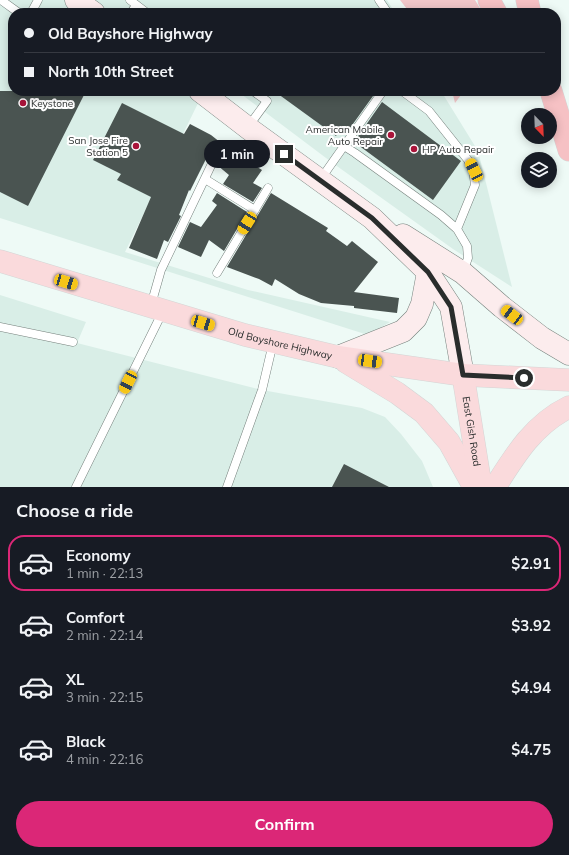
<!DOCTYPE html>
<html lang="en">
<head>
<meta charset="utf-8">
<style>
  :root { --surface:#171b24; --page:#20242c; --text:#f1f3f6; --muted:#9ea1a6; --line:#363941; --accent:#db2777 }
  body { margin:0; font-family:Mulish,sans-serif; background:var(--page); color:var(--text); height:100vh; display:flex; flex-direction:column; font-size:15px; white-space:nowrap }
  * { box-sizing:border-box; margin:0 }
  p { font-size:13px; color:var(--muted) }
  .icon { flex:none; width:22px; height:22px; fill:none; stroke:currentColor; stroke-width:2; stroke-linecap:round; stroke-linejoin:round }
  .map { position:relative; height:487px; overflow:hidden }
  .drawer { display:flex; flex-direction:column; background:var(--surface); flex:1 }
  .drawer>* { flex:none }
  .hud { position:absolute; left:8px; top:8px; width:553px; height:88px; border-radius:16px; box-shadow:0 2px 10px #0003; display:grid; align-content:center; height:88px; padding:0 16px; background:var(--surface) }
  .needle { width:26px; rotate:157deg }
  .tools { position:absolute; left:521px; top:108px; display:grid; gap:8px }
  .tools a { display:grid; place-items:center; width:36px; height:36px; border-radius:50%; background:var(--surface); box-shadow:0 2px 10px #0003; font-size:20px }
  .end { position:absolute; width:18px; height:18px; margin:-9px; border:5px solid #292d2c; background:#fff; box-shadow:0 0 0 2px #fff }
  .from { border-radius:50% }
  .bubble { position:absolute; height:28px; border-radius:14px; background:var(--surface); box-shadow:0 2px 10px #0003; font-size:13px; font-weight:700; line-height:28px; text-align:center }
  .car { position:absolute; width:12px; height:24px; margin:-12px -6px; border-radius:5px; box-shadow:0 0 3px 1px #0007; background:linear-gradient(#f5c518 24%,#345 0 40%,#f5c518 0 76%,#345 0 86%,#f5c518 0) }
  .hud b { display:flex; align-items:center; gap:14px; height:38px; font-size:15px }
  .hud b+b { border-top:1px solid var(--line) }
  .hud i { width:10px; height:10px; background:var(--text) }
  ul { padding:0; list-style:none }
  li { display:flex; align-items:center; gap:12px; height:56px; margin:0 8px 6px; padding:0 8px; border:2px solid transparent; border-radius:16px }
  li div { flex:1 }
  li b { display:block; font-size:15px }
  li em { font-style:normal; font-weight:700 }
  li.active { border-color:var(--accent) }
  li>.icon { width:36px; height:36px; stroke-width:1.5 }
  h2 { padding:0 16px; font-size:18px; line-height:48px }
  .cta { display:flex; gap:8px; margin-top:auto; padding:8px 16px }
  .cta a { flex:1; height:46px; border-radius:24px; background:var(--accent); color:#fff; font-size:16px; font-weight:700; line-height:46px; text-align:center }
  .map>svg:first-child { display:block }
  .built { fill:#d9eee7 }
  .green { fill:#f1c7c9 }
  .building { fill:#4a5451 }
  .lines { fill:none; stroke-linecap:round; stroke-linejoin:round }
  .lane-casing { stroke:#75807c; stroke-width:9 }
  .secondary-casing { stroke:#75807c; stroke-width:23 }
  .primary-casing { stroke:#d4d5d5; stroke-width:23 }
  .highway-casing { stroke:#d4d5d5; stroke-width:23 }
  .lane { stroke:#fff; stroke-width:8 }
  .secondary { stroke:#fceced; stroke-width:22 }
  .primary { stroke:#fadadc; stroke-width:22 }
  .highway { stroke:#f6c1c4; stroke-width:22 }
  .route { stroke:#292d2c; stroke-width:5 }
  .poi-dot { fill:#aa143a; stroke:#fff; stroke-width:1.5 }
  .labels { text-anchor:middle; stroke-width:4; stroke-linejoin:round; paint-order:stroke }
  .poi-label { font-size:10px; fill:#292d2c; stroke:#fff; text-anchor:start }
  .street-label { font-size:10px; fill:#292d2c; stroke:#fff }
</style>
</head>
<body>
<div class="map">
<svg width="569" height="487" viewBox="0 0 569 487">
  <rect width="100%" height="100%" fill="#eefaf6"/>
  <path class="built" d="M0,0H387L395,13H13V91H204L125,252L248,290L390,322L368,335L0,218Z
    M237,91H441L478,151L512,287L453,249L334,164Z
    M0,295L86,322L77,343L262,390L362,408L385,417L401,434L422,461L433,487H0Z"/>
  <path class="green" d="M400,0H475L483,13H410Z
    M452,91H464L455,103Z"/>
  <path class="building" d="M0,91H86L28,206L0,192Z
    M274,91H366L373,96L345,135L339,131L336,136Z
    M382,102L461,161L433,200L354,142Z
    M122,103L184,134L190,124L211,135L240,158L241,157L262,170L253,183L262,188L253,202L223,184L229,175L217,165L223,150L221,146H215L209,158L207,157L190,191L189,190L179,215L181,216L168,242L164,240L157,259L129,248L151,197L117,180L121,174L93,160Z
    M217,193L247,212L224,251L209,240L201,257L178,247L190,222L201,227L217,205L212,201Z
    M271,193L328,228L326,231L347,246L352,241L378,262L354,292L399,298L397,313L354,308V306L321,303L299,294L275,279L272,286L259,279L227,267Z
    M344,464L389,487H332Z"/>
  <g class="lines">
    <defs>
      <path id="lane" d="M1,0L19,13
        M130,0L147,13
        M379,0L388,13
        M31,13L38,0
        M131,13L136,5
        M402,91L429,111L468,160L473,170L475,185L457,229
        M248,127L267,101L253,91
        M344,146L383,91
        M205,179L255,210
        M320,180L344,146L355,153L441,215L457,229L467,246L468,258L463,272
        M217,273L268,188
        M151,305L161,270L218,151
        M0,327L73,342
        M76,487L163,311
        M227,487L262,390L273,343"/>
      <path id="secondary" d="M76,0L94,13
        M200,91L248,128L372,218L428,272L451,307L463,375
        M403,235L463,273L502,307L542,338L569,354
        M338,357L403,331L416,318L422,304L428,272"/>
      <g id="primary">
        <path id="s1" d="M0,261L245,335L338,357L463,375L569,380"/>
        <path d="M346,362L397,393L424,413L449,442L474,487"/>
        <path id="s2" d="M463,375L481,487"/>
        <path d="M495,487C515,455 534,424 569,407"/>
      </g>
      <path id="highway" d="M489,0L496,13
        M527,0L530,13
        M551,91L569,150"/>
    </defs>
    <use href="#lane" class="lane-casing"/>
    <use href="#secondary" class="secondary-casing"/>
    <use href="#primary" class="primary-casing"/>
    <use href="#highway" class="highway-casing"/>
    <use href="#lane" class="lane"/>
    <use href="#secondary" class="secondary"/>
    <use href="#primary" class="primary"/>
    <use href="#highway" class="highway"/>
  </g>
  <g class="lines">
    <path class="route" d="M284,154L372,218L428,272L451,307L463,375L524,378"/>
  </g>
  <g class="poi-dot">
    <circle cx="23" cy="103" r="4"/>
    <circle cx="391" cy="135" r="4"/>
    <circle cx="136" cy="146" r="4"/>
    <circle cx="414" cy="149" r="4"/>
  </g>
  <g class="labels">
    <g class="poi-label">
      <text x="31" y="107">Keystone</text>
      <text x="383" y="133" text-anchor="end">American Mobile<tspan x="383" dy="12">Auto Repair</tspan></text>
      <text x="128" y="144" text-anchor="end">San Jose Fire<tspan x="128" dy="12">Station 5</tspan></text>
      <text x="422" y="153">HP Auto Repair</text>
    </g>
    <g class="street-label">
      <text dy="4" stroke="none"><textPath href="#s1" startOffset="292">Old Bayshore Highway</textPath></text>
      <text dy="4" stroke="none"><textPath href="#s2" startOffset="57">East Gish Road</textPath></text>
    </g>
  </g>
</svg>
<div class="tools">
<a><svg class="needle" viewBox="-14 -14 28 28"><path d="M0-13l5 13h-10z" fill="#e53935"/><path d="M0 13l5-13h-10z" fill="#9ea1a6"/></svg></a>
<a><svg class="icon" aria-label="layers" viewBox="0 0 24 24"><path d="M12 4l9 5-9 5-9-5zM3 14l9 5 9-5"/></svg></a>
</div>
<i class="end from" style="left:524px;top:378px"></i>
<i class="end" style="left:284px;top:154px"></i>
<div class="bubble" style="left:204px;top:140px;width:66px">1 min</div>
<i class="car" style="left:474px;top:170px;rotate:334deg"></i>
<i class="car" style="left:247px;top:223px;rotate:212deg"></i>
<i class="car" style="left:66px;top:282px;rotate:107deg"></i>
<i class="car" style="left:512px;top:315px;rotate:307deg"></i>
<i class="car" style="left:203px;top:323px;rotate:106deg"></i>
<i class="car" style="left:370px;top:361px;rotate:98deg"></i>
<i class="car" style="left:128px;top:382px;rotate:207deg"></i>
<div class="hud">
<b><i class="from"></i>Old Bayshore Highway</b>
<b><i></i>North 10th Street</b>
</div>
</div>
<section class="drawer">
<h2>Choose a ride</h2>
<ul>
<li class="active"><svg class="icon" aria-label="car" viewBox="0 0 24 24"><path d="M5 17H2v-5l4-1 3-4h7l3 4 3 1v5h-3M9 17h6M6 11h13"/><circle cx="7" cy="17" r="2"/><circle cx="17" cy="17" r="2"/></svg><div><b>Economy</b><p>1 min · 22:13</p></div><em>$2.91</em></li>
<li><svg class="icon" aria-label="car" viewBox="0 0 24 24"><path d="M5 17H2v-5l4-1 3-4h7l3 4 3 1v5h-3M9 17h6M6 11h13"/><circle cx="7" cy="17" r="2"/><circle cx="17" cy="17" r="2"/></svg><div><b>Comfort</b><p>2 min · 22:14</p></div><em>$3.92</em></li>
<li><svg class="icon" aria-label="car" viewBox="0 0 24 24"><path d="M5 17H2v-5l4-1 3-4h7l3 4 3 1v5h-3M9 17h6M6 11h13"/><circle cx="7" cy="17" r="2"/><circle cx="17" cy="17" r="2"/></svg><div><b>XL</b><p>3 min · 22:15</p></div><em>$4.94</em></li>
<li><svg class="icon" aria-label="car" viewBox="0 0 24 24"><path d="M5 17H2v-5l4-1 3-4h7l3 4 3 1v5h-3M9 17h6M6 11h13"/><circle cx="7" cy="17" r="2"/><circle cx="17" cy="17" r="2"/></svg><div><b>Black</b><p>4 min · 22:16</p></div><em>$4.75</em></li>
</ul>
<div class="cta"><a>Confirm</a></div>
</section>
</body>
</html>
